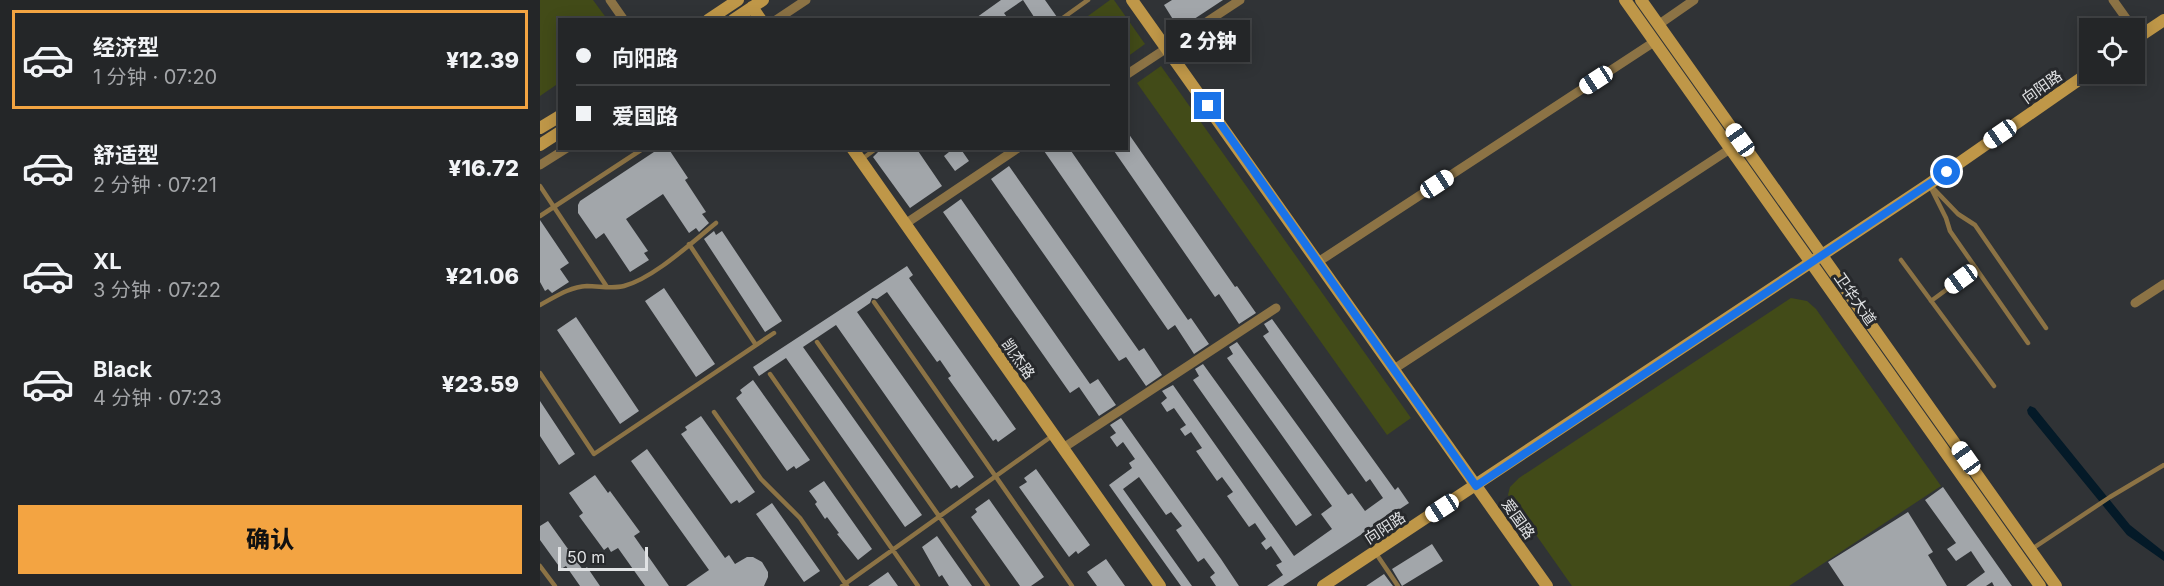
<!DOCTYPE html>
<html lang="zh">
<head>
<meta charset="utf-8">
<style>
  :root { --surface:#242628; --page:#2c2e30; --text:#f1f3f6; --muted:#a3a5a8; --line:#414345; --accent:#f3a442 }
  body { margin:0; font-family:Inter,"Noto Sans SC",sans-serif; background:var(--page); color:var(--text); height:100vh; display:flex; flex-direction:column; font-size:22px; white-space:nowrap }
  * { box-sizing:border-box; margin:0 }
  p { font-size:20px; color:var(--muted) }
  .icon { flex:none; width:33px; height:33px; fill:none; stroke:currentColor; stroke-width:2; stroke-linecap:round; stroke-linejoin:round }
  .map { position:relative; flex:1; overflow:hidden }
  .panel { display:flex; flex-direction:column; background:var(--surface); width:540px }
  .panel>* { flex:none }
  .top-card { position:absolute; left:18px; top:18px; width:570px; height:132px; border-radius:0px; box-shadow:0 3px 15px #0003,0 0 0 2px var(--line); display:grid; align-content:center; height:132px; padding:0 18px; background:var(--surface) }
  .fabs { position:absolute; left:1539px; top:18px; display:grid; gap:12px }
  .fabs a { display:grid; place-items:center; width:66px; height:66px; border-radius:0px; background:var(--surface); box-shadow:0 3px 15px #0003,0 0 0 2px var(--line); font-size:30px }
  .scale { position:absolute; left:18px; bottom:15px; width:90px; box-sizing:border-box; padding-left:6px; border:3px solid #e0e2e4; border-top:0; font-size:16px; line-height:21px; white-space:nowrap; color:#e0e2e4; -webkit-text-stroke:4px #27292c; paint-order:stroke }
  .end { position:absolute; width:27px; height:27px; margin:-14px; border:8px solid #1a73e8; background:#fff; box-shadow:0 0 0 3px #fff }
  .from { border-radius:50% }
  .bubble { position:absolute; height:42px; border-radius:0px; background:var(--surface); box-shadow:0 3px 15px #0003,0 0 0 2px var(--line); font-size:20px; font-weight:800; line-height:42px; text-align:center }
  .car { position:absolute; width:18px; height:36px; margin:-18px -9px; border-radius:8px; box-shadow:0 0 4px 2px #0007; background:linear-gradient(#fff 24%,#345 0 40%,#fff 0 76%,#345 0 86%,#fff 0) }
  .top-card b { display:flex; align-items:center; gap:21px; height:57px; font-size:22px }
  .top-card b+b { border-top:2px solid var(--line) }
  .top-card i { width:15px; height:15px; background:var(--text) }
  ul { padding:10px 0 0; list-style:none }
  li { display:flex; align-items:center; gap:18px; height:99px; margin:0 12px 9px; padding:0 6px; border:3px solid transparent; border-radius:0px }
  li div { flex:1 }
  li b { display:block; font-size:22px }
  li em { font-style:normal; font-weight:800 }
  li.active { border-color:var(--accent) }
  li>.icon { width:54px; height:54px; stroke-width:1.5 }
  .action { display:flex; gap:12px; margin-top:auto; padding:12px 18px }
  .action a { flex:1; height:69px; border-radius:0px; background:var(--accent); color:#111; font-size:24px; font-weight:800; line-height:69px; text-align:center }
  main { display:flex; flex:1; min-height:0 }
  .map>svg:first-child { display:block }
  .green { fill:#424b18 }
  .water { fill:#041a28 }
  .building { fill:#a2a6aa }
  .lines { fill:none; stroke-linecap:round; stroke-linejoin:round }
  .lane { stroke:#8c7345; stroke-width:4.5 }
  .street { stroke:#8c7345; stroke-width:9 }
  .secondary { stroke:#bf9748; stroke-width:12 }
  .route { stroke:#1a73e8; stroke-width:8 }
  .labels { text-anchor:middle; stroke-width:6; stroke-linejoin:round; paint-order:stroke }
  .street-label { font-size:15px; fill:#e0e2e4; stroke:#27292c }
</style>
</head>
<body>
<main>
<section class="panel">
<ul>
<li class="active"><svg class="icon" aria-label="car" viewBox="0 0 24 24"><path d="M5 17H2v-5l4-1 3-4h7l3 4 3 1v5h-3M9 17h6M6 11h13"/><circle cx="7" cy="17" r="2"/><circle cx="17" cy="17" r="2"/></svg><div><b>经济型</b><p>1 分钟 · 07:20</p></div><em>¥12.39</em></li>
<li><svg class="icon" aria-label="car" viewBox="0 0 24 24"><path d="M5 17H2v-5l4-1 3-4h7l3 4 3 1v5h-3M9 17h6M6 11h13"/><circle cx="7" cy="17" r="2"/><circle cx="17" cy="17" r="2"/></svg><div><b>舒适型</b><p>2 分钟 · 07:21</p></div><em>¥16.72</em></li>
<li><svg class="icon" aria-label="car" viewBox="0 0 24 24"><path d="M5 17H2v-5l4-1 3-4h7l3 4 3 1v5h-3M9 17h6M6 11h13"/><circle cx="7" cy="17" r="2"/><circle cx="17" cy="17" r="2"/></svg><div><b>XL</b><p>3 分钟 · 07:22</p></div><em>¥21.06</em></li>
<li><svg class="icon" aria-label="car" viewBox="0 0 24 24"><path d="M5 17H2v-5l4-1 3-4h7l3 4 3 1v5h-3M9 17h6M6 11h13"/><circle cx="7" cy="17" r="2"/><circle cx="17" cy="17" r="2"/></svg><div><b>Black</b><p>4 分钟 · 07:23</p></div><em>¥23.59</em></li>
</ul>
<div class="action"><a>确认</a></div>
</section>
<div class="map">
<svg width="1624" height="586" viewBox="0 0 1624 586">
  <rect width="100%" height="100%" fill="#303336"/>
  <path class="green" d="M0,0H53L67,19L20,20L19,83L0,96Z
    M570,0H574L605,44L587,57L586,20L550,19L548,16Z
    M621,66L871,418L847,435L597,83Z
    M1251,298L1267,301L1276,309L1401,486L1249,586H1032L968,495L970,487L979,478Z"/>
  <path class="water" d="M1490,406L1495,408L1590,525L1624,552V561L1587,535L1488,414L1487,410Z"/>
  <path class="building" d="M461,0H505L517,17L516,20H496L483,0L464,13L469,20H433Z
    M632,0H683L639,29L624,5Z
    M586,130L695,287L697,286L716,313L699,324L679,294L675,297L572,148H586Z
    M120,148L130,151L148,178L145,180L166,212L162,214L169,223L159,232L156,228L149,233L123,194L86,219L108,251L104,253L109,260L90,272L64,233L56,239L38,213V205L40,201Z
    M342,148H376L402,186L370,208L333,157Z
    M414,148H420L429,161L415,171L404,156Z
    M502,148H529L648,320L651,318L669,344L654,354L635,325L628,330Z
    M469,166L599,351L604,348L622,375L606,386L586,357L579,361L451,179Z
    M421,199L550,384L558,379L576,405L559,416L539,387L530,393L403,212Z
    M0,220L29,263L20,269L29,282L12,293L8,289L5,291L0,282Z
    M174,231L176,235L182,231L242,321L225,332L164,239Z
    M367,266L373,275L369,278L476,429L458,442L456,439L453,441L408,378L411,376L400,360L397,362L347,292L337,299L332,298L330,303L317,312L434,477L419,488L417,485L411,489L296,325L263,347L382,515L365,527L246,358L219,376L213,367Z
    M124,288L175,364L156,377L105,301Z
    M36,317L99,411L80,424L17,330Z
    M732,319L855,490L858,487L869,503L743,586H727L743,575L736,565L742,562L731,546L726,550L721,543L726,539L715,523L709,527L687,496L693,492L682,477L677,481L656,451L662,448L651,432L645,436L640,429L646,425L634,408L627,412L621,403L627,398L622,391L633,385L754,556L792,529L781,514L792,506L687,358L693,354L689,347L697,342L808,495L812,493L825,511L843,498L830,479L826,482L723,336L729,332L724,324Z
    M663,364L772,515L756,526L653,380L659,376L655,369Z
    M213,380L270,460L256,469L254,466L247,471L196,398L202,393L200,390Z
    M0,401L35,454L19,465L0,436Z
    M161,416L215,492L199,503L197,500L191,504L141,434L147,430L145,427Z
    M581,418L681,559L699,586H676L670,577L675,573L664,558L658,562L636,530L642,526L631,512L626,515L599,477L583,489L652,586H641L591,516L569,485L592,468L589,463L595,459L583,442L577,447L570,437L576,433L570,425Z
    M107,449L185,558L189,555L195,564L207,557H213L222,562L228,572V577L224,586H146L169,570L91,461Z
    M496,469L550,545L538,554L536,551L529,557L479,487L487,482L484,478Z
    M55,475L68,493L70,491L100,532L94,536L129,586H105L78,548L71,552L68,547L64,550L39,516L43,513L29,493Z
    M284,481L332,549L318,560L297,534L299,533L287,517L285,519L275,504L277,502L269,491Z
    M1403,487L1432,529L1472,586H1454L1452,582L1446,586H1426L1445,572L1431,551L1416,561L1407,549L1416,543L1385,500Z
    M449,499L504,577L491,586H480L431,517L437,512L435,509Z
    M232,503L280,571L264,582L216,514Z
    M1368,512L1393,552L1388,555L1407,586H1304L1288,562Z
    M8,521L43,570L47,567L60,586H40L26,566L21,569L0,540V526Z
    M397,536L432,586H409L402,575L399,577L382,547Z
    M892,544L903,561L862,586L852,569Z
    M566,559L585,586H557L547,572Z
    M348,572L358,586H328Z
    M844,574L853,586H826Z"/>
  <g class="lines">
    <path class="lane" d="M520,20L548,0
      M322,159L337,148
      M1389,184L1406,218L1410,231L1488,343
      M0,186L67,287
      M1393,188L1418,214L1435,225L1506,328
      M0,216L104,148
      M149,244L216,345
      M1361,260L1454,386
      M1391,301L1436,268
      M334,302L532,586
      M0,305C15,297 29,287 47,286C59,286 73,289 84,286C114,278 151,243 176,223
      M277,342L448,586
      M0,373L54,454L234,333
      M230,374L378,586
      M174,412L221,479L260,518L307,586
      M1492,549L1570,497L1624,465
      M835,552L858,586
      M0,566L15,586
      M302,586L512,436"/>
    <path class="street" d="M70,0L84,20
      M1573,0L1593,28
      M236,20L266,0
      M1118,25L1154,0
      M586,75L700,0
      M0,165L27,148
      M365,224L478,148
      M778,262L1114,42
      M1595,303L1624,284
      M854,369L1190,149
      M523,448L736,308"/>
    <path class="secondary" d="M592,0L1007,586
      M1085,0L1500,586
      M1101,0L1516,586
      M212,7L221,20
      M168,20L198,0
      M193,20L223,0
      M1594,40L1624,20
      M0,128L20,116
      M0,145L20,132
      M312,148L620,586
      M783,586L1389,184L1550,72"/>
  </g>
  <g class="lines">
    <path class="route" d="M668,106L936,486L1407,172"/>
  </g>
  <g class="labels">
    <g class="street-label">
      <text transform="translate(1502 87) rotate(-35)" y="5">向阳路</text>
      <text transform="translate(1315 299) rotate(55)" y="5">卫华大道</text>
      <text transform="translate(478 359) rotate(55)" y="5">凯杰路</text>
      <text transform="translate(978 519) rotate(55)" y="5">爱国路</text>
      <text transform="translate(845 528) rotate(-33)" y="5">向阳路</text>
    </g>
  </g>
</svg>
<div class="fabs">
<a><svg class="icon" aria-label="locate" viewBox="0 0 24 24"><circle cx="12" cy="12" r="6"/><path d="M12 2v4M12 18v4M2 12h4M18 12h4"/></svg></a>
</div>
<div class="scale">50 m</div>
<i class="end from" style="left:1407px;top:172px"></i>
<i class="end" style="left:668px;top:106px"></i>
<div class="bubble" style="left:626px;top:20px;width:84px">2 分钟</div>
<i class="car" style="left:1056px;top:80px;rotate:237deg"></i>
<i class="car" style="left:1460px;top:134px;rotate:235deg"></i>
<i class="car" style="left:1200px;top:140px;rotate:325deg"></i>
<i class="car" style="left:897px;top:184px;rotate:57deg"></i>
<i class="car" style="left:1421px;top:279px;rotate:234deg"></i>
<i class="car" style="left:1426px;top:458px;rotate:325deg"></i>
<i class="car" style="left:902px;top:508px;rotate:237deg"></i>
<div class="top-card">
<b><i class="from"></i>向阳路</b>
<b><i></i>爱国路</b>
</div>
</div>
</main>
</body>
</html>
